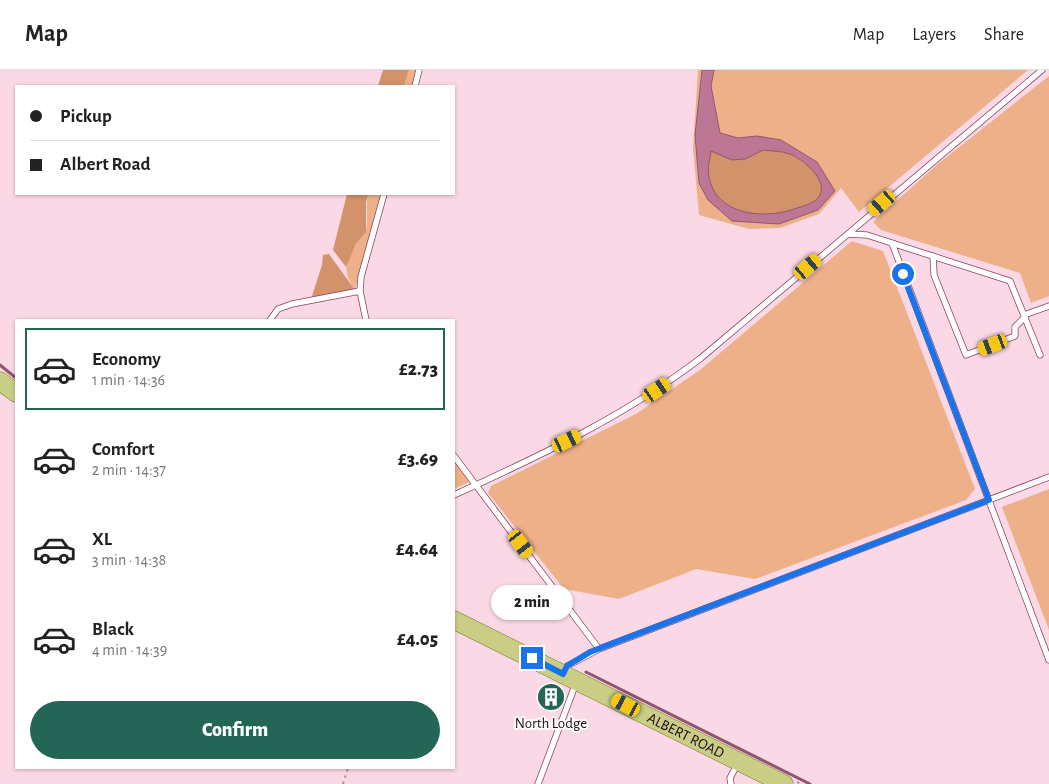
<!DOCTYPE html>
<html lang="en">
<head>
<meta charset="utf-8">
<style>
  :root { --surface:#fff; --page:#f6f6f6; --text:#222; --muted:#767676; --line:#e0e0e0; --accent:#246656 }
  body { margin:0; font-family:"Alegreya Sans",sans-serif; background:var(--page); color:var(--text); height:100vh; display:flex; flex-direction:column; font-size:19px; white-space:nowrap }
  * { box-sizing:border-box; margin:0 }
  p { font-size:16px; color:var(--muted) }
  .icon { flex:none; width:28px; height:28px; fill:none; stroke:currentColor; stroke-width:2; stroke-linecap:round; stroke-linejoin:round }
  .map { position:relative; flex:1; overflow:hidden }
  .drawer { position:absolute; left:15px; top:249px; width:440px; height:450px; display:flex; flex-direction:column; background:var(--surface); border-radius:0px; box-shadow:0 1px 4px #0004 }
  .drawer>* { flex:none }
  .guide { position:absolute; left:15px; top:15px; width:440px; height:110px; border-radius:0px; box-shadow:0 1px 4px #0004; display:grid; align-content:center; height:110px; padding:0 15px; background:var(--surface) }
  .end { position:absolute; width:22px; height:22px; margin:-11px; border:6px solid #1a73e8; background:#fff; box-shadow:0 0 0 2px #fff }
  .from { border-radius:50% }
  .bubble { position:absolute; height:35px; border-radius:18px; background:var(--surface); box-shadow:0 1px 4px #0004; font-size:16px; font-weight:800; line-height:35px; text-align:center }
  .car { position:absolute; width:15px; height:30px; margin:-15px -8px; border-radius:6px; box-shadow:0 0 4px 1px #0007; background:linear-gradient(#f5c518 24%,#345 0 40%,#f5c518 0 76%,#345 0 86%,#f5c518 0) }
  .guide b { display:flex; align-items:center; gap:18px; height:48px; font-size:19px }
  .guide b+b { border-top:1px solid var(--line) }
  .guide i { width:12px; height:12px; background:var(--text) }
  ul { padding:9px 0 0; list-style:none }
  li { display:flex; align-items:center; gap:15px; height:82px; margin:0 10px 8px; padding:0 5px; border:2px solid transparent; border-radius:0px }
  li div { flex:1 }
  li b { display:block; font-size:19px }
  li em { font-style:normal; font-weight:800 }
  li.selected { border-color:var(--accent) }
  li>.icon { width:45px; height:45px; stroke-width:1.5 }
  .button { display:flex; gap:10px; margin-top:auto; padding:10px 15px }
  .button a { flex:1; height:58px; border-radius:30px; background:var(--accent); color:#fff; font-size:20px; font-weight:800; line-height:58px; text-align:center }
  header { display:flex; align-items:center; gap:30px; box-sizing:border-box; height:70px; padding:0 25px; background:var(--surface); border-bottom:1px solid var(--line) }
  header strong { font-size:24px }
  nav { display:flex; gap:28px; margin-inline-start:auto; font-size:18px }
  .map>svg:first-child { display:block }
  .green { fill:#eeb088 }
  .forest { fill:#d2936a }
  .water { fill:#bd7794; stroke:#8f556e; fill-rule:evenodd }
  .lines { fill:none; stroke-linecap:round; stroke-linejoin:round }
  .stream { stroke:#8f556e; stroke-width:3 }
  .lane-casing { stroke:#894161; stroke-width:7 }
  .primary-casing { stroke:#777328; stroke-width:19 }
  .path { stroke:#ac8b98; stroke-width:2; stroke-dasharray:2.5 4; stroke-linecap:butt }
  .lane { stroke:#fff; stroke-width:5.5 }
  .primary { stroke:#c8ce85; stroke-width:18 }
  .route { stroke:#1a73e8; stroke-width:6 }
  .labels { text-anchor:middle; stroke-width:4; stroke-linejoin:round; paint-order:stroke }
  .poi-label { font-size:15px; fill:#240714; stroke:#fff }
  .street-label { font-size:15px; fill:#240714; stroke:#fff }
</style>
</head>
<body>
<header>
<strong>Map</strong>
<nav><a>Map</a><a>Layers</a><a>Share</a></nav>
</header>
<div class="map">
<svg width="1049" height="714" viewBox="0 0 1049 714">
  <rect width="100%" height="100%" fill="#fbd8e5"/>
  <path class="green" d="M409,0H417L412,16H404Z
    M698,0H702L695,65L699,113L757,66L738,69L720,63L711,16L714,0H1028L859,142L841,118L819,144L780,158L749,159L699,145L693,78Z
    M1049,6V226L1031,233L1020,203L881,160L873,152L939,93Z
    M369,124H382L355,220C342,201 345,194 356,175C358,170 363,167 365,162C370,151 364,136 369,124Z
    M852,171L883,181L975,419L966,430L755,509L696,499L619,529L564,519L488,423L491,416L636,344L700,300Z
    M454,390L469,412L454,419Z
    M1049,419V560L1002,437Z"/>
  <path class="forest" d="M383,0H409L404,16H378Z
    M763,79C771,81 782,81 790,84C803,90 834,114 816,130C810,135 798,137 791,140C762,149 716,145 709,107C707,99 710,89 711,80L732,90L745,89Z
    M347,124H369L366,132V162L356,174L346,197L333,180Z
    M329,184L355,220L311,229L322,195L323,185Z"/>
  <path class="water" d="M702,0H714L711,16L720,63L738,68L757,66L781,70L817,92L835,121L818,140L779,154L732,151L708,130L699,113L695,65ZM763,80C771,81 782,81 790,84C803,89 834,114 816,130C810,135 799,137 791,140C762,149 716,145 709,107C707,99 710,89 711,81L732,90L745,89Z"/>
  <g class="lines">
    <path class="stream" d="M0,295L16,308
      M586,602L810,714"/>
    <defs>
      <path id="lane" d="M415,16L419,0
        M848,164L867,165L1010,211L1040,285
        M892,173L1049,590
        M933,186L934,205L966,285L1015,266V257L1025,247
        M360,221L366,250
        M1024,245L1049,236
        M270,250L278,239L292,234L360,221L361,207L384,124
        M454,386L599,579L1049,407
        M454,425C540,386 625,346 701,288L1042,0
        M564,601L567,596L599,579
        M538,714L576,613
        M731,714L730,708L738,693"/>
      <g id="primary">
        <path d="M0,311L16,323"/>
        <path id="s1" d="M454,550L784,714"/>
      </g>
    </defs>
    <use href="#lane" class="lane-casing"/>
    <use href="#primary" class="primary-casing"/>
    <path class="path" d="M797,712L801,714
      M343,714L348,698"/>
    <use href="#lane" class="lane"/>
    <use href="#primary" class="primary"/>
  </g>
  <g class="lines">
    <path class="route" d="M532,588L563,604L567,596L590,582L989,430L903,204"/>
  </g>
  <defs>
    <symbol id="building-disc" viewBox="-11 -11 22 22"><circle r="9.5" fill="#246656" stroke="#fff"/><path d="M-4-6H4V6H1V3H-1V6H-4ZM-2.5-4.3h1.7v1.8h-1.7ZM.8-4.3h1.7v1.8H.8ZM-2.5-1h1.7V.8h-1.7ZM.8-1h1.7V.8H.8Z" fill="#fff"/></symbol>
  </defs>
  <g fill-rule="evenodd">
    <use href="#building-disc" x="535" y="611" width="32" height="32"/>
  </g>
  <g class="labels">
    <g class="poi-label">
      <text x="551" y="658">North Lodge</text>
    </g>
    <g class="street-label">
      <text dy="5" stroke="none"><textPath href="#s1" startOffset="259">ALBERT ROAD</textPath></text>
    </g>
  </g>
</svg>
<i class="end from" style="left:903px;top:204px"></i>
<i class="end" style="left:532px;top:588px"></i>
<div class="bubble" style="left:491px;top:515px;width:82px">2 min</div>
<i class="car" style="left:882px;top:133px;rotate:229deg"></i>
<i class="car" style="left:808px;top:197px;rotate:50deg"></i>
<i class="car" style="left:993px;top:275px;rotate:249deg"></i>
<i class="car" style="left:657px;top:320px;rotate:56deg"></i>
<i class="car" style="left:567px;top:371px;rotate:64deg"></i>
<i class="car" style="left:521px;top:474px;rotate:143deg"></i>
<i class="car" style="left:626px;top:635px;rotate:297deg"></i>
<div class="guide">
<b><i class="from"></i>Pickup</b>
<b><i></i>Albert Road</b>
</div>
<section class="drawer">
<ul>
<li class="selected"><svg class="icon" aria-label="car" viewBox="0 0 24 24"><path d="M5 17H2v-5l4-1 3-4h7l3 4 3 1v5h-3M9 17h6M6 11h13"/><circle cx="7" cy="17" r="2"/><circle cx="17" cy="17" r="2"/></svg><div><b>Economy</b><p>1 min · 14:36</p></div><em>£2.73</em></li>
<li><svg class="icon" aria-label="car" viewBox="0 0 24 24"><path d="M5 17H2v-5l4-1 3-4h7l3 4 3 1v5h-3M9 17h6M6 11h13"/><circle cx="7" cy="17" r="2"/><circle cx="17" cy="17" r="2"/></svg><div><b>Comfort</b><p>2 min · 14:37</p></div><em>£3.69</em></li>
<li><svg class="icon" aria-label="car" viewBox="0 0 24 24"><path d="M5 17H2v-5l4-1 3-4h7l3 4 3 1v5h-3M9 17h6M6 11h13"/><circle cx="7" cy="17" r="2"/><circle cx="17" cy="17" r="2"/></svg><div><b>XL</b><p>3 min · 14:38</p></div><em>£4.64</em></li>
<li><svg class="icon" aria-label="car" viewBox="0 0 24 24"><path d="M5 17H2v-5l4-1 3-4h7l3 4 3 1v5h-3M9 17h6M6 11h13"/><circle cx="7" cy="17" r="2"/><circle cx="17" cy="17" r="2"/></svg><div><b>Black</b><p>4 min · 14:39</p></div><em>£4.05</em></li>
</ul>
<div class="button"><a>Confirm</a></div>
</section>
</div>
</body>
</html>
